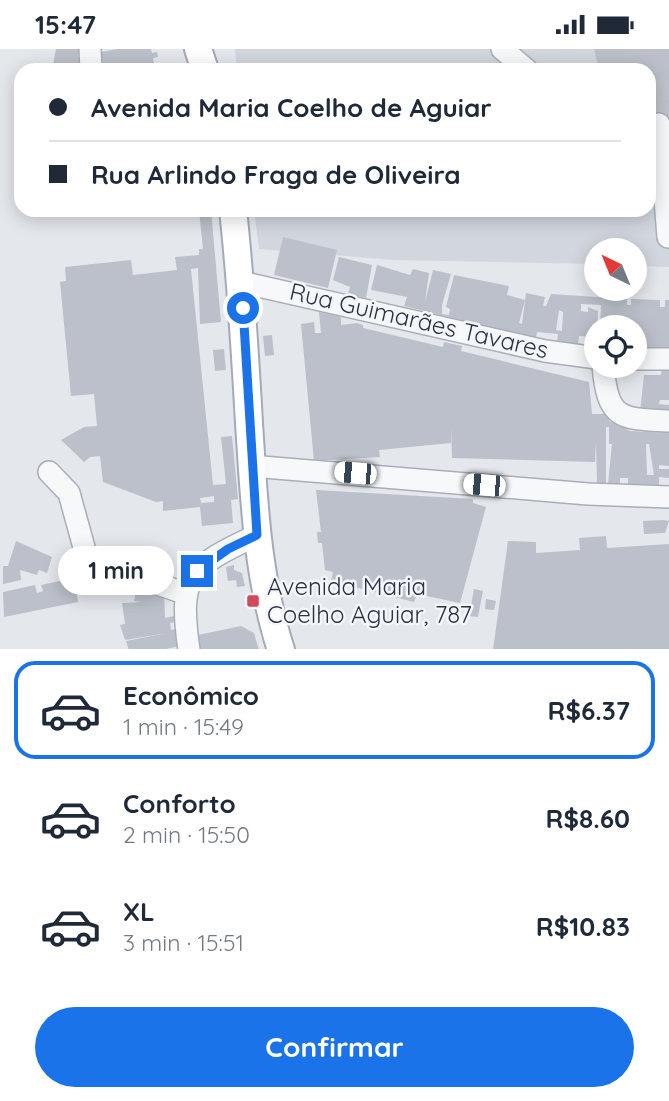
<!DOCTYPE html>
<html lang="pt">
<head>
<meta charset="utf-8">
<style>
  :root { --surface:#fff; --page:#f6f6f7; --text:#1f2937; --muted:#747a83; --line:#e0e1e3; --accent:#1a73e8 }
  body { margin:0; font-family:Quicksand,sans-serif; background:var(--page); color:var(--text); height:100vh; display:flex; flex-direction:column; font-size:26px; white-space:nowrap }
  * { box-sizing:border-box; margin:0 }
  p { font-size:23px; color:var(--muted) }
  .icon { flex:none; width:38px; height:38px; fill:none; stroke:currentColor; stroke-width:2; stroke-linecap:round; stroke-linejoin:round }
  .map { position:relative; height:600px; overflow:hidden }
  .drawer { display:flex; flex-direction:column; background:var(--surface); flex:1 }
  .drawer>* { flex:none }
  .hud { position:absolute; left:14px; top:14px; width:642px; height:154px; border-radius:21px; box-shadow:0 4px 18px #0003; display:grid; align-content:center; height:154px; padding:0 35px; background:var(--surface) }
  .needle { width:46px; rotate:317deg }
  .fabs { position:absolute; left:584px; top:189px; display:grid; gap:14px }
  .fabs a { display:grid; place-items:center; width:63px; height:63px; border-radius:50%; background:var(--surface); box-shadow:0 4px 18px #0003; font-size:35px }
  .end { position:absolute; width:32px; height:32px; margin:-16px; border:9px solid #1a73e8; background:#fff; box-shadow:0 0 0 4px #fff }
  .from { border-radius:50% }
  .bubble { position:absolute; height:49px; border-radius:24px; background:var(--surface); box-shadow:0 4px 18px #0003; font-size:23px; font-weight:800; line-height:49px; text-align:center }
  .car { position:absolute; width:21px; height:42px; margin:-21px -10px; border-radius:9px; box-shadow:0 0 5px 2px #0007; background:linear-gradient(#fff 24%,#345 0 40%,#fff 0 76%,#345 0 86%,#fff 0) }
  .hud b { display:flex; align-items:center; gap:24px; height:66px; font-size:26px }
  .hud b+b { border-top:2px solid var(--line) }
  .hud i { width:18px; height:18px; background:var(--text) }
  ul { padding:12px 0 0; list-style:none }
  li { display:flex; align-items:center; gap:21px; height:98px; margin:0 14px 10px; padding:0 21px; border:4px solid transparent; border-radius:21px }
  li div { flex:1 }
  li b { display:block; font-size:26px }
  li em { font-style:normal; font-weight:800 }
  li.active { border-color:var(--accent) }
  li>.icon { width:63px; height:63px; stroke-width:1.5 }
  .cta { display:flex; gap:14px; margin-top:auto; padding:14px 35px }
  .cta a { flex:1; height:80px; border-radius:42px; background:var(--accent); color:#fff; font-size:28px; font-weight:800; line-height:80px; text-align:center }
  .status { display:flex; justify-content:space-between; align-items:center; height:49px; padding:0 35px; background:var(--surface); direction:ltr }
  .status svg { height:19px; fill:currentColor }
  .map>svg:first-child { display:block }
  .built { fill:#d2d6de }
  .building { fill:#bbc0ca; fill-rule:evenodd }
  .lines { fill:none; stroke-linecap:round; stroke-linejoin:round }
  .minor-tunnel { stroke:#bfc3cb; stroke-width:21; stroke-dasharray:21 10; stroke-linecap:butt }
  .minor-casing { stroke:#a9aeb7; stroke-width:24 }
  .major-casing { stroke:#a3abb8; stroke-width:30 }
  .minor { stroke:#f7f8fa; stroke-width:21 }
  .major { stroke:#fff; stroke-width:26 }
  .route { stroke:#1a73e8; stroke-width:9 }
  .poi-dot { fill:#d1495b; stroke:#f4f6f9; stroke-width:2.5 }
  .labels { text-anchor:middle; stroke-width:5; stroke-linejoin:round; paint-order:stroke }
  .street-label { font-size:24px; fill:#2b3445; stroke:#f4f6f9 }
  .poi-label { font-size:24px; fill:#2b3445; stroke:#f4f6f9; text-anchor:start }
</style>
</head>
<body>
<div class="status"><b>15:47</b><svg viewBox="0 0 49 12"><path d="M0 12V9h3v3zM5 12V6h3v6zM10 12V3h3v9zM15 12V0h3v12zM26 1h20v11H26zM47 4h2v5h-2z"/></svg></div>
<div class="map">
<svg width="669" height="601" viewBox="0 0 669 601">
  <rect width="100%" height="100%" fill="#e4e7ec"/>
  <path class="built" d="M235,0H669V218L635,217V201H597V215L394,211L259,200L254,161H649V21H237Z"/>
  <path class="building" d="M56,0H79L78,8L84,9L82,21H52Z
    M117,0H151L152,4L157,3L158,8L153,9L155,21H104L101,3Z
    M594,0H669V73L649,77V21H599Z
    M199,161H211L221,273L200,275L198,219L191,220L213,436L226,435L221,388L232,387L238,450L231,451L233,474L202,477L200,458L163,462V452L156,453L103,433L100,407L90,408L84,413L61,391L84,378L97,377L94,345L71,347L60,233L66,232L65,218L131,211L133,226L177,221L175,208L199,206V200H203ZM214,447V453L201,454L200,449Z
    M283,188L337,201L328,239L274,226Z
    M339,208L372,216L366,249L348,245L350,238L333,231Z
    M377,216L410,226L413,220L429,224L425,253L433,221L451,225L442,256V265L449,266L450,260L446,258L454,226L509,237L507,246L525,251L519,274L522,275L526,244L545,248L543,257H546L551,245L627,250V256H631V250L660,251V258H665V251H669V299L635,298V278H600L601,256L581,255V262L588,263V258L598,262L597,288L579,287L578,295L557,294L558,285L537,283L536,289L404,257L407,248L371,241ZM559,261L563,263L562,282L556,281Z
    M319,263L341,268V276L357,274L363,276V279L443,298L444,293L462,297L461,302L589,333L592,365H609V372L630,382L669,384V417L659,416V420H669V429L659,428V436L628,435V429H620V435H608L612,395H609V378H606V434H597L596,391L595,413L452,409L451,378V394L379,401L380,408L314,412L301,275L314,273L315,284H321ZM646,395H649L654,426H647Z
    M272,286L274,306L265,307L263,287Z
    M224,300L226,321L215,322L213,301Z
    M662,318H669V351H660L659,355L669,356V364L640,363L644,326H661Z
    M316,441L473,450V454L486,458L460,554L417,545L414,553L331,532L333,523L325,521L322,494H318L317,483H321Z
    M664,471L669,472L665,484L644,485L643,472Z
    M606,487L607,499L669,495V601H493L508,492L536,493V504L580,501L579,489Z
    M16,492L52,508L47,524L39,521L37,526L20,521L21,531L3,535V517H8Z
    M68,508L81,512L79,518L63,522Z
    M234,516V521L242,524L245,537L237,538L236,531L228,532L226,518Z
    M74,529L78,553L4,568L3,543L35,536L37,544L43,542L41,536Z
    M138,533L164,542L165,569L174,567L175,573L170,574L171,581L177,580L180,597L161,601H129L126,592L167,584L125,591L120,576L125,575L122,554L142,553L134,552Z
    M474,540L483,542L478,568L469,567Z
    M486,550L496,552L494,561L485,560Z
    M241,577L254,584L259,601H200L198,586Z"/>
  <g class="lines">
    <path class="minor-tunnel" d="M659,75L656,43L669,41"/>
    <defs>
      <path id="minor" d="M90,0L91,21
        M502,0L527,21
        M659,75L668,188
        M241,233L545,302L597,309
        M635,310H669
        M603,317C608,370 619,370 669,372
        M252,417L588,445L669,448
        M49,423L69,444L85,502L96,514L184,544
        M189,601C178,525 190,518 257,486"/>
      <path id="major" d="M198,0L205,21
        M233,161C241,232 245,303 249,374C254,451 257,527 281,601"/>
    </defs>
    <use href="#minor" class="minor-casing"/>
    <use href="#major" class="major-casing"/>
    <use href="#minor" class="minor"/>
    <use href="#major" class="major"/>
  </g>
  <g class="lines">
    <path class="route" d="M197,522L228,500L257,486L243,259"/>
  </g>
  <rect class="poi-dot" x="246" y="545" width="14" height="14" rx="3.5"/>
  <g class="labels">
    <g class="street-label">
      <text transform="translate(419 272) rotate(13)" y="8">Rua Guimarães Tavares</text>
    </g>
    <g class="poi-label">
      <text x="267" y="546">Avenida Maria<tspan x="267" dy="28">Coelho Aguiar, 787</tspan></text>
    </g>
  </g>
</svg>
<div class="fabs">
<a><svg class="needle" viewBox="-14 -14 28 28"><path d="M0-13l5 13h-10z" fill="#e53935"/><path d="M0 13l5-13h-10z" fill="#747a83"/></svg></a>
<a><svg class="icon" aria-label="locate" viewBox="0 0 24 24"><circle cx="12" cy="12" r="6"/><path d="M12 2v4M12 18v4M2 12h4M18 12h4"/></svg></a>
</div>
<i class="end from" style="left:243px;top:259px"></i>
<i class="end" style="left:197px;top:522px"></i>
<div class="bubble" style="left:58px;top:497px;width:116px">1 min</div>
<i class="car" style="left:355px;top:424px;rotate:275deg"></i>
<i class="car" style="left:484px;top:436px;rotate:275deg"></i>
<div class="hud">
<b><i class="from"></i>Avenida Maria Coelho de Aguiar</b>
<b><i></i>Rua Arlindo Fraga de Oliveira</b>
</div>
</div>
<section class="drawer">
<ul>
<li class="active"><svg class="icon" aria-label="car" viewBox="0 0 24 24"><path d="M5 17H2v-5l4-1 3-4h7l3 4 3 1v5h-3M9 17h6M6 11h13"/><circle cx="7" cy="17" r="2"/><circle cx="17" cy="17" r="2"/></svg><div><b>Econômico</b><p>1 min · 15:49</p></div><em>R$6.37</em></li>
<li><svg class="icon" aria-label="car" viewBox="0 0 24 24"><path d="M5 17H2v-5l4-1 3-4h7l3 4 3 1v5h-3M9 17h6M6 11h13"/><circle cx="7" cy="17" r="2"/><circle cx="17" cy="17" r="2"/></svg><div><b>Conforto</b><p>2 min · 15:50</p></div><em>R$8.60</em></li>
<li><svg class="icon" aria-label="car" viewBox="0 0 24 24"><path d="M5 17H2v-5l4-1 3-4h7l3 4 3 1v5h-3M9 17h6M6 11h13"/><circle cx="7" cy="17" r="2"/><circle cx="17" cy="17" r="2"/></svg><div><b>XL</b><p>3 min · 15:51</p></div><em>R$10.83</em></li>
</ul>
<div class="cta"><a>Confirmar</a></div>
</section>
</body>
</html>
